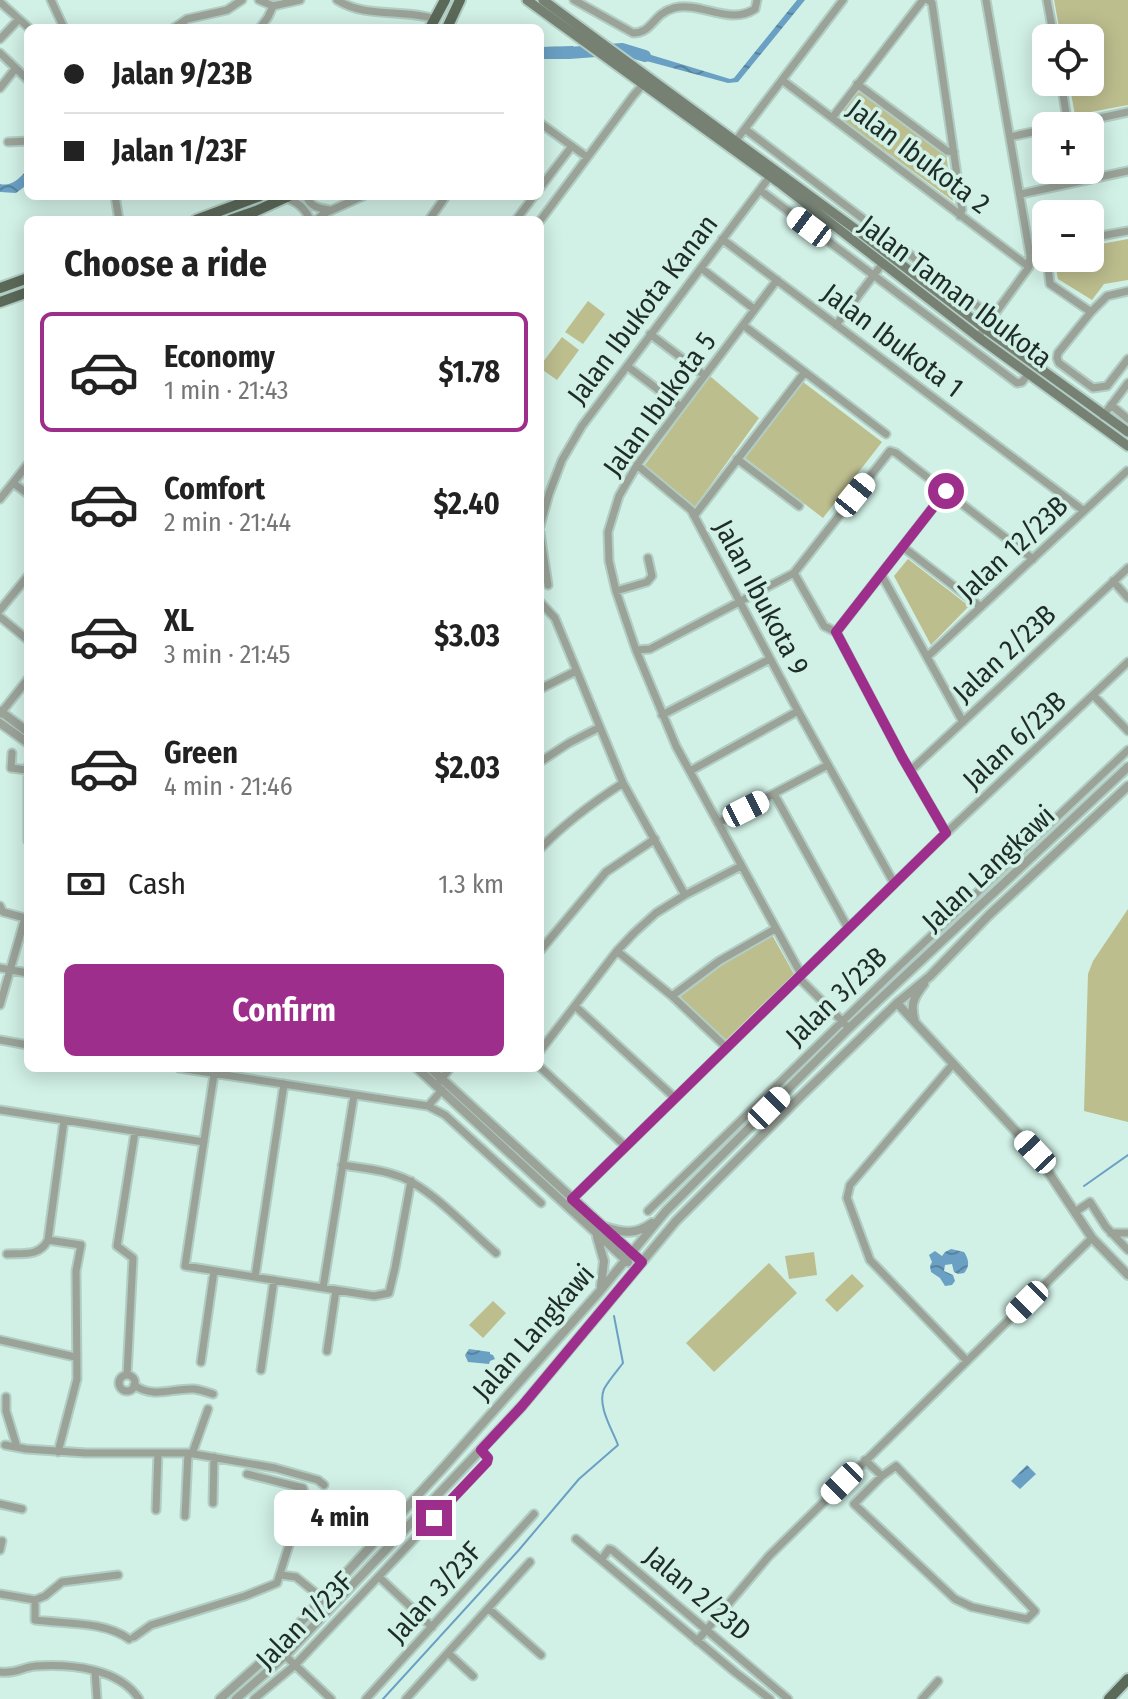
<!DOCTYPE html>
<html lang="en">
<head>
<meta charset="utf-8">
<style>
  :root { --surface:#fff; --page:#f2f2f2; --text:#222; --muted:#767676; --line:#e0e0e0; --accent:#9e2e8c }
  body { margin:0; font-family:"Fira Sans Condensed",sans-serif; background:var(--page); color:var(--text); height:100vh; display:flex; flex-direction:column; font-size:30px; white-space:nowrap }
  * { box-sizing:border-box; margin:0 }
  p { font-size:26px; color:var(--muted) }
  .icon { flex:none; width:44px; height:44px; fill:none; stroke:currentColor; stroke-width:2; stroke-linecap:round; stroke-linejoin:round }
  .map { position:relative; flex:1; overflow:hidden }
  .sheet { position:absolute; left:24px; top:216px; width:520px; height:856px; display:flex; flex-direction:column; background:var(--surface); border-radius:12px; box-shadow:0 4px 20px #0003 }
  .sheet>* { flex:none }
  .banner { position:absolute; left:24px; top:24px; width:520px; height:176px; border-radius:12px; box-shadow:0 4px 20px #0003; display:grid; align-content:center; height:176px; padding:0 40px; background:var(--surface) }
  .tools { position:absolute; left:1032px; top:24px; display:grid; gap:16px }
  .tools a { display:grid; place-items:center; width:72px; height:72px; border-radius:12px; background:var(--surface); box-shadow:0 4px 20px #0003; font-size:40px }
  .end { position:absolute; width:36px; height:36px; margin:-18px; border:10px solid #9e2e8c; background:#fff; box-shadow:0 0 0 4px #fff }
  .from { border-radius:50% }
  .bubble { position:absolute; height:56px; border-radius:12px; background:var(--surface); box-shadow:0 4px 20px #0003; font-size:26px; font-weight:700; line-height:56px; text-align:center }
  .car { position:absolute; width:24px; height:48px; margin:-24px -12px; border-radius:10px; box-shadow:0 0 6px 2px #0007; background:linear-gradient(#fff 24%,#345 0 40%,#fff 0 76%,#345 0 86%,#fff 0) }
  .banner b { display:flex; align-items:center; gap:28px; height:76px; font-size:30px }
  .banner b+b { border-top:2px solid var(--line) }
  .banner i { width:20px; height:20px; background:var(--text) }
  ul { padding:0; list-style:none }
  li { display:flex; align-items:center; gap:24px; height:120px; margin:0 16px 12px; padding:0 24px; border:4px solid transparent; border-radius:12px }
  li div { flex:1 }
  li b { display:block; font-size:30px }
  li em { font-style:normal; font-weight:700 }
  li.selected { border-color:var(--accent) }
  li>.icon { width:72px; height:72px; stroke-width:1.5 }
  h2 { padding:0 40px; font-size:36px; line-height:96px }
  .pay { display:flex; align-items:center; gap:20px; height:88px; padding:0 40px; font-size:30px }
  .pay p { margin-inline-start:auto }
  .button { display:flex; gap:16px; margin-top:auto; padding:16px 40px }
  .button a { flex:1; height:92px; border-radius:12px; background:var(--accent); color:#fff; font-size:32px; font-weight:700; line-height:92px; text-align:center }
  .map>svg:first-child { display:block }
  .green { fill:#bdbe8e }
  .water { fill:url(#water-waves) }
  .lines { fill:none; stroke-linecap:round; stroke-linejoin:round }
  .stream { stroke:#6aa0c4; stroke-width:2 }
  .river { stroke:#6aa0c4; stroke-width:12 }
  .minor-casing { stroke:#b1cdc4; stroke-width:11 }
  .tertiary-casing { stroke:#b1cdc4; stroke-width:12 }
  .secondary-casing { stroke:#b1cdc4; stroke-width:13 }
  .primary-casing { stroke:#b1cdc4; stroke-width:14 }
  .minor { stroke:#9ba399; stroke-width:7 }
  .tertiary { stroke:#9ba399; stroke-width:8 }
  .secondary { stroke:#768174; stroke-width:9 }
  .primary { stroke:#5b6959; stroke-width:10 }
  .route { stroke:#9e2e8c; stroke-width:10 }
  .labels { text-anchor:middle; stroke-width:7; stroke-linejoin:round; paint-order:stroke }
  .street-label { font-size:28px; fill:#1f2b27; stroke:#d1f0e6 }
</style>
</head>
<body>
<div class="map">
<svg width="1128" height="1699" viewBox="0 0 1128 1699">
  <defs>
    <pattern id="water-waves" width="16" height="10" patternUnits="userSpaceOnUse" patternTransform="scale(2)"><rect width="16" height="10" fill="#6aa0c4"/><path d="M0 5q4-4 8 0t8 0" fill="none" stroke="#57839f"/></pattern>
  </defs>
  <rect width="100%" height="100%" fill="#d1f0e6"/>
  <path class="green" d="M1054,0H1128V105L1075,115L1069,82H1090V38H1061Z
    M859,91L946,154L953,201L839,117Z
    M1128,239V280L1104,284L1092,300L1058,279L1054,258H1090V246Z
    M588,301L605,314L583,344L565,332Z
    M562,337L579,350L557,380L540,368V366Z
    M710,376L759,418L694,508L644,466Z
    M803,382L882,442L823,518L745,458Z
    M908,559L969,606L931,645L894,576Z
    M1128,909V1122L1084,1111L1088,974L1093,961Z
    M772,935L794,974L726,1040L680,997L721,966Z
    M814,1252L817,1275L789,1279L785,1256Z
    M769,1263L797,1293L714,1372L686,1343Z
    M852,1274L864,1286L837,1312L825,1300Z
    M493,1301L506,1313L483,1338L469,1325Z"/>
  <path class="water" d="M797,0H805L738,82L728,83L639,59L625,47L730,79L734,78Z
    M573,46L581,55H540V47Z
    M28,169V184L16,193L0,192V184C13,187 20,177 28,169Z
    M951,1249L964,1252C969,1259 970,1267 964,1273L958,1274L954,1272L952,1264L945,1265L944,1271L953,1275L955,1281L952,1285L945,1286L940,1278L931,1272L930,1266L932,1262L929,1255L935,1251L942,1256L945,1252Z
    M469,1349L490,1352V1354L493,1355L495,1359L490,1361L489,1364L468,1362L465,1355Z
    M1027,1465L1036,1474L1020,1489L1011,1481Z"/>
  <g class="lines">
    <path class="stream" d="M1084,1186L1128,1155
      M383,1699L518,1551L579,1479L618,1445C612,1429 597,1406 604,1389C609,1380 617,1371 623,1363L614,1316"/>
    <path class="river" d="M540,53H569L622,49L645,56"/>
    <defs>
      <path id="minor" d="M51,0L64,28
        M259,0L273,6L300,0
        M337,0C367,19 403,8 435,19
        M574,0L633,33C653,33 652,14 674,8C701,1 729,26 755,9L757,0
        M928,0L932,3L962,210L960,216
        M1047,0L1054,38
        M0,2L19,19L0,39
        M19,19L29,28
        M174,28L187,19L227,10L242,0
        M260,28L268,17L273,6
        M0,53L28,80
        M782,80L1029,267
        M1061,82L1068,125
        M857,84L947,151L954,152
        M0,88L15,69
        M832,118L923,0
        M540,123L587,157
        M1063,126L1128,112
        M745,129L992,317
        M1010,137L1046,129
        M8,142L28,141
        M734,143L843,0
        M540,188L572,146
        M760,190L1017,383L1022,382L1028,374
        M1021,194L1128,171
        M115,196L119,220
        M306,196C311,207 318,208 330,210
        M285,198C298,202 305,208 310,220
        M317,220L323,214L363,196
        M429,220L446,196
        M516,220L534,196
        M540,221L633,96L645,82
        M1090,238L1128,231
        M722,239L1084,511
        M1046,252L1050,284L1091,312
        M701,268L754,309
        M777,280L637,465L619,496L608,532L609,561L616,591L636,650L676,746L801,974
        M1128,291L1107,296L1091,312L1058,353L1057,358L1059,363L1093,388L1107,386L1128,359
        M743,325L886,434
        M836,325L883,263
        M650,334L704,375
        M978,337L1029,267L1030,255L986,0
        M627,366L681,407
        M1111,405L1128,419
        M1103,416L1128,383
        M737,459L799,506
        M637,465L691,510L798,711L894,883
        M13,483L28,494
        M0,499L28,464
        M694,516L805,372
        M540,526L549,494L562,460L582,426L771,175
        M540,533L548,585
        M903,547L981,607
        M794,573L824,626L836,632
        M881,574L963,722
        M1113,581L1128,598
        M616,591L647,582L652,576L648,558
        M540,602L555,618L623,783L685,895
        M0,610L28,576
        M0,617L28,640
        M836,632L902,757L946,833
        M836,632L946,491
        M636,650L650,649L794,573L890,451L896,453L1033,559
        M927,657L1127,471
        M540,689L576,671
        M1094,696L1128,731
        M0,714L28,679
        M662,715L770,659
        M12,753L11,768L27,770
        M540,762L569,743L600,727
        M28,766V841
        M690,771L798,711
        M910,771L1128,568
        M774,794L848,928
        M718,823L828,765
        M540,849C565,823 592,803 623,783
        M0,906L3,912L25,918L0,1005
        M540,951L606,872L655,839
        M617,951L672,996L726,1047
        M0,968L28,973
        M798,977L849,1028
        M672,996L719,961L775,929
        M576,1007L675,1098
        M0,1040L28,1045
        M540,1051L617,951L634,933L656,913L685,895L741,866
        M953,1064L850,1185L847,1198L870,1260L967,1361
        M540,1067L625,1146
        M179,1068L428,1106L442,1090
        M215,1068L185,1266L374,1296L389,1293L395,1268L411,1181
        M439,1082L450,1068
        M428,1106L445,1115L541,1203
        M0,1110L204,1142
        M342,1165C361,1168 380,1169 398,1176C429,1186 470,1231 496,1253
        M572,1199L946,833L1128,662
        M648,1211L894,971L1128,750
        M1075,1212L1090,1202L1106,1227L1128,1250
        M1111,1233H1128
        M48,1240L81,1245L76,1271L77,1379L58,1452
        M7,1254C24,1253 39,1257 48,1240L64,1121
        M255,1277L284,1084
        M323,1288L354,1095
        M0,1340L75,1357
        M327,1351L336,1290
        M201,1362L214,1271
        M261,1370L274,1280
        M127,1375L133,1258L117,1246L135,1132
        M119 1383a8 8 0 1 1 16 0a8 8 0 1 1-16 0Z
        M134,1385C154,1399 171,1388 194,1389C200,1390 207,1392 213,1394
        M6,1397V1411L17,1447
        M5,1445L26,1449L86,1453H188L275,1468L318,1480L324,1485
        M192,1454L208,1409
        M865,1460L882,1476
        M896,1466L1035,1611L1027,1619L972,1607L955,1599L854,1504L882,1476Z
        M213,1503L214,1457
        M0,1504L22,1509
        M156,1510L158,1453
        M185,1516L188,1453
        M576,1539L736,1673L770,1699
        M0,1550L2,1541
        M601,1560L609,1549L612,1550L788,1699
        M281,1575L296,1577L323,1599
        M379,1577L432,1627
        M0,1594L35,1600V1620C65,1624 104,1621 129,1639
        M35,1600L45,1596L62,1582L118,1575
        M489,1609L541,1655
        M134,1637L151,1625L245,1596L277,1583L305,1495L303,1488L247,1474
        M697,1641L769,1556L1092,1238
        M277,1648L331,1699
        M448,1653L473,1676
        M0,1672C17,1674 22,1667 36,1666C71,1664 119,1668 139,1699
        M95,1672L97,1699
        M254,1699L295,1665L487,1462L488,1458L481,1450
        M366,1699L534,1514
        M406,1699L530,1562
        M922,1699L938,1681"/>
      <path id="tertiary" d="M0,711L28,732
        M0,723L28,743
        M897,1003L1035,1152L1092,1238L1128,1275
        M915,1022C910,1005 913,998 924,984
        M417,1068L628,1262
        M430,1068L642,1262
        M605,1227C623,1233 636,1235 652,1223
        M597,1237L604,1261L601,1286
        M220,1699L277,1648L443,1468L600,1291L666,1211L849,1028L1128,767
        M236,1699L285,1656L522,1406L676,1221L801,1096L897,1003L930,976L989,915L1128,786"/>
      <path id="secondary" d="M527,0L778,182L978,337L1128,446
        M543,0L858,231L984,328L1128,432"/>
      <path id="primary" d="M430,28L445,0
        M447,28L460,0
        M196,220L260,196
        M230,220L256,211L289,196
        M0,288L28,278
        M0,302L28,292
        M1109,1699L1128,1679"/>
    </defs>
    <use href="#minor" class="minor-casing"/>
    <use href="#tertiary" class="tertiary-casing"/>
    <use href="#secondary" class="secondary-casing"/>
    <use href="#primary" class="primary-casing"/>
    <use href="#minor" class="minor"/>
    <use href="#tertiary" class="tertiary"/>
    <use href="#secondary" class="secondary"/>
    <use href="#primary" class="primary"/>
  </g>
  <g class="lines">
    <path class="route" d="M434,1518L487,1462L488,1458L481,1450L522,1406L642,1262L572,1199L946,833L902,757L836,632L946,491"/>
  </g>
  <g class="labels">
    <g class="street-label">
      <text transform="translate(919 156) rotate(37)" y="10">Jalan Ibukota 2</text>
      <text transform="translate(956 291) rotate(37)" y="10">Jalan Taman Ibukota</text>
      <text transform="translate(642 309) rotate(-53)" y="10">Jalan Ibukota Kanan</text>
      <text transform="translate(893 340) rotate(37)" y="10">Jalan Ibukota 1</text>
      <text transform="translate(659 404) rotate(-54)" y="10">Jalan Ibukota 5</text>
      <text transform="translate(1012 548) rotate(-43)" y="10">Jalan 12/23B</text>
      <text transform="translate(762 597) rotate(62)" y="10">Jalan Ibukota 9</text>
      <text transform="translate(1004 653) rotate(-43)" y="10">Jalan 2/23B</text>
      <text transform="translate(1014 740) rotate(-43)" y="10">Jalan 6/23B</text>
      <text transform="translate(988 868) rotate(-43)" y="10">Jalan Langkawi</text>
      <text transform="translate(836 996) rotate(-44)" y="10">Jalan 3/23B</text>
      <text transform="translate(533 1332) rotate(-49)" y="10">Jalan Langkawi</text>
      <text transform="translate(434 1592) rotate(-48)" y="10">Jalan 3/23F</text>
      <text transform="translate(698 1593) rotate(40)" y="10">Jalan 2/23D</text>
      <text transform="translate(304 1620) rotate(-45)" y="10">Jalan 1/23F</text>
    </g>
  </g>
</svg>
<div class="tools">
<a><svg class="icon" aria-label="locate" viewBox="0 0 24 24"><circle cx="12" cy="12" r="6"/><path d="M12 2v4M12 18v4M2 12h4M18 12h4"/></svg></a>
<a>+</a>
<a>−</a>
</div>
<i class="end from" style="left:946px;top:491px"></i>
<i class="end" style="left:434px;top:1518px"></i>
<div class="bubble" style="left:274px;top:1490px;width:132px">4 min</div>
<i class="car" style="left:809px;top:227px;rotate:307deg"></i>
<i class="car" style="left:855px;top:495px;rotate:39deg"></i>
<i class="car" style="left:746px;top:809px;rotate:63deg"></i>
<i class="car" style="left:769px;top:1108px;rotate:45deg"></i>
<i class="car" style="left:1035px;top:1152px;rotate:317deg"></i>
<i class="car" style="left:1027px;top:1302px;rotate:225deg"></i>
<i class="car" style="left:842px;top:1483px;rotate:225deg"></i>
<div class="banner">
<b><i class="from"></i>Jalan 9/23B</b>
<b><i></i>Jalan 1/23F</b>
</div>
<section class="sheet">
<h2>Choose a ride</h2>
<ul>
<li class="selected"><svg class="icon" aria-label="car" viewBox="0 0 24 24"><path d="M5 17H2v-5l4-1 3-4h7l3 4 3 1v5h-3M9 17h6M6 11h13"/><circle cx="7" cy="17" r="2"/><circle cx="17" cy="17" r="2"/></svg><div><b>Economy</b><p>1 min · 21:43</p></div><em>$1.78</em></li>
<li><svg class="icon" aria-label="car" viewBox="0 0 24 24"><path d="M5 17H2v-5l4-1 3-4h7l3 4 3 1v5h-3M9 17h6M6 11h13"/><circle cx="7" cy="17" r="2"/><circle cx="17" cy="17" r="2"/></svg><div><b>Comfort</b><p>2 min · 21:44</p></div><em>$2.40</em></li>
<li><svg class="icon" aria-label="car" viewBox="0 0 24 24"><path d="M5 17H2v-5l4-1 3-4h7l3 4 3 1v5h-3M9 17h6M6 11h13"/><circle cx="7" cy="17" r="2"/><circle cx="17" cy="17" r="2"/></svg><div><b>XL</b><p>3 min · 21:45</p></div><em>$3.03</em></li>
<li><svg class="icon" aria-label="car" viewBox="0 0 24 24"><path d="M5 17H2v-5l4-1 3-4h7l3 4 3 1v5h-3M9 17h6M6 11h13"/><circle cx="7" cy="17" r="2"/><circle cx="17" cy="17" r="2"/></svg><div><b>Green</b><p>4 min · 21:46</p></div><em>$2.03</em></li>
</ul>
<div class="pay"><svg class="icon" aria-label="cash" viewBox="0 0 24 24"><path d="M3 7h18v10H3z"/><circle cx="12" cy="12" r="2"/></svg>Cash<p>1.3 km</p></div>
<div class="button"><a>Confirm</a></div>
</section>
</div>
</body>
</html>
